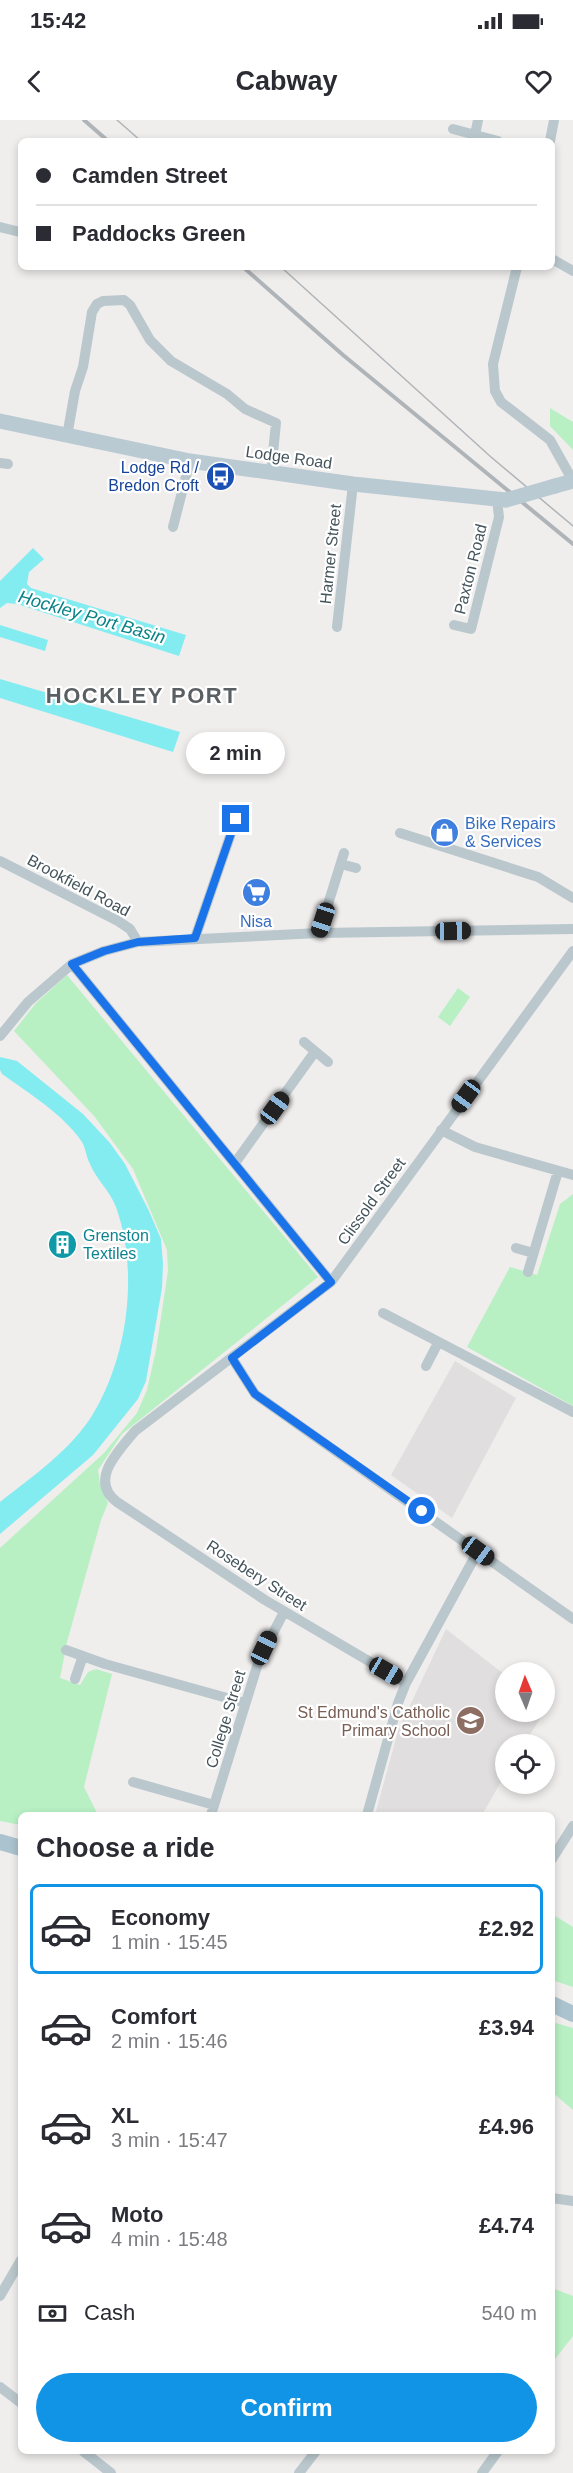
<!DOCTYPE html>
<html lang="en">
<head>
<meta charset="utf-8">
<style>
  :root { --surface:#fff; --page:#f7f7f7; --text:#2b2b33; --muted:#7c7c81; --line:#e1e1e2; --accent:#1194e6 }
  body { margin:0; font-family:Helvetica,sans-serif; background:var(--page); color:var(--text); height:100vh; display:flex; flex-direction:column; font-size:22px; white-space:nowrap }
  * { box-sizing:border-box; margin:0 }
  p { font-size:20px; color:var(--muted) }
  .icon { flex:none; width:33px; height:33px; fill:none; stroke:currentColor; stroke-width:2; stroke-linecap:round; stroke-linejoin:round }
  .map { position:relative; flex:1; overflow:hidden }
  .details { position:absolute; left:18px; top:1692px; width:537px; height:642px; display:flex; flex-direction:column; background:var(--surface); border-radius:9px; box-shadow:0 3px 9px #0003 }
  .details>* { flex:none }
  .banner { position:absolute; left:18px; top:18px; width:537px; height:132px; border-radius:9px; box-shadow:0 3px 9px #0003; display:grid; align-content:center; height:132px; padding:0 18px; background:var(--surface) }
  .needle { width:39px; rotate:358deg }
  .controls { position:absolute; left:495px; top:1542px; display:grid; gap:12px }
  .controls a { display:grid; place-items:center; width:60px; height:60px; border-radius:50%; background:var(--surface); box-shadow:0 3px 9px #0003; font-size:30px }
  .end { position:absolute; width:27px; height:27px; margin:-14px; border:8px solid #1a73e8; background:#fff; box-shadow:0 0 0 3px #fff }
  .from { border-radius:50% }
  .bubble { position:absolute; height:42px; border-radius:21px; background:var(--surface); box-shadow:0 3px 9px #0003; font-size:20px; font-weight:700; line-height:42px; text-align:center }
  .car { position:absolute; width:18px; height:36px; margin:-18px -9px; border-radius:8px; box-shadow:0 0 4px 2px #0007; background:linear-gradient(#222 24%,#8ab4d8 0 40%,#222 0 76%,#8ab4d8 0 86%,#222 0) }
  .banner b { display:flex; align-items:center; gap:21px; height:57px; font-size:22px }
  .banner b+b { border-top:2px solid var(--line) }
  .banner i { width:15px; height:15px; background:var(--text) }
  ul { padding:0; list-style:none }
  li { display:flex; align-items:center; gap:18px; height:90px; margin:0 12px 9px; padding:0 6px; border:3px solid transparent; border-radius:9px }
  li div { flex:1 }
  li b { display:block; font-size:22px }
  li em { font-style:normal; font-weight:700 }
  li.active { border-color:var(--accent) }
  li>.icon { width:54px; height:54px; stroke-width:1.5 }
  h2 { padding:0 18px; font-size:27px; line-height:72px }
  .pay { display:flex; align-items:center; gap:15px; height:66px; padding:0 18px; font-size:22px }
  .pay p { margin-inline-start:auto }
  .action { display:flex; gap:12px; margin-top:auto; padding:12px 18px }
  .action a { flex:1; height:69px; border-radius:36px; background:var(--accent); color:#fff; font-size:24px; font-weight:700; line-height:69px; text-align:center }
  .status { display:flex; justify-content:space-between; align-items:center; height:42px; padding:0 30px; background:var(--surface); direction:ltr }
  .status svg { height:16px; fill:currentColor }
  header { display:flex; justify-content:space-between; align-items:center; height:78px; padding:0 18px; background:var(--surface); font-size:27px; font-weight:700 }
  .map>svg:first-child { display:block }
  .education { fill:#e1dedf }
  .green { fill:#b8f0c4 }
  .water { fill:#83ecf0 }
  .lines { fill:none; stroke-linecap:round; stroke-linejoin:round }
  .street { stroke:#bac8cd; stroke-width:10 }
  .secondary { stroke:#b9cad2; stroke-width:15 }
  .primary { stroke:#abc3ce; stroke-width:16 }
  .tram { stroke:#afb4b8; stroke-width:1.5 }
  .rail { stroke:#afb4b8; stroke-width:4 }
  .secondary-bridge { stroke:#b9cad2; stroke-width:15 }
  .route { stroke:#1a73e8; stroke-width:8 }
  .labels { text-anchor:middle; stroke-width:4.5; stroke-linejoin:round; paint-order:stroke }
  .street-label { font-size:16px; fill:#44545b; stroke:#fff }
  .transit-label { font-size:16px; fill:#164399; stroke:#fff; text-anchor:end }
  .shop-label { font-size:16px; fill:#366cbe; stroke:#fff; text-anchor:start }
  .culture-label { font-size:16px; fill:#0d838f; stroke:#fff; text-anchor:start }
  .education-label { font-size:16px; fill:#785e54; stroke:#fff; text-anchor:end }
  .water-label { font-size:18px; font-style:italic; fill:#098286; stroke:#fff }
  .district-label { font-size:22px; font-weight:bold; letter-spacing:1.5px; fill:#595f62; stroke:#fff }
</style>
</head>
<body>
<div class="status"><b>15:42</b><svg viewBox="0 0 49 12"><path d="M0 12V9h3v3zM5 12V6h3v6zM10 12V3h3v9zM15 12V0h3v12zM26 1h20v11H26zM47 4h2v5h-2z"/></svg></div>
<header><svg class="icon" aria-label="back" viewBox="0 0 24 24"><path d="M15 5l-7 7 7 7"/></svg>Cabway<svg class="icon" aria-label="heart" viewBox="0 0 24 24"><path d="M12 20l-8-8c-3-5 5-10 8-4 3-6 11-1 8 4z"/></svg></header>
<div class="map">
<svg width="573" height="2353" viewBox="0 0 573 2353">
  <rect width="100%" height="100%" fill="#f0eded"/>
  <path class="education" d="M455,1241L516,1278L452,1398L391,1355Z
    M446,1509L505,1555L506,1592H544L545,1585L547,1588L524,1624H506L505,1655L482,1695H375L398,1611Z"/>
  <path class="green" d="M550,288L573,302V330L550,306Z
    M67,855L318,1157L122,1314L98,1350L100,1364L108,1383L101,1400L67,1522L60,1558L80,1565L88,1552L96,1549L112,1554L84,1667L98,1695H21V1705L0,1701V1428L104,1333L137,1293L147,1270L156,1230L168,1151L167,1130L133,1049L94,996L14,911L36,883Z
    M458,868L470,877L450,906L438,897Z
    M573,1074V1286L467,1227L510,1147L537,1155L560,1084Z
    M552,1794L573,1807V1867L552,1860Z
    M552,1902L573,1908V1990L552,1972Z
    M552,2168L573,2176V2216L552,2243Z"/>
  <path class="water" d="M33,428L44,439L29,452L27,464L31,468L186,515L179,536L17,484L7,483L0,488V461Z
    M0,505L48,520L45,531L0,517Z
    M0,559L180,612L173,632L0,578Z
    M0,937L17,941L83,994L110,1023L125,1044L149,1091L161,1119L163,1144L162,1168L146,1261L138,1279L93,1335L0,1414V1382C33,1356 71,1330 93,1294C128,1236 139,1151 116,1087C110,1071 96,1059 90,1044C86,1037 86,1029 82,1022C63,994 30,974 2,954L0,950Z"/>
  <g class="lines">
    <path class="street" d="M453,9L498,21
      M475,15L478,0
      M550,21L554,0
      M0,107L20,112
      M552,139L573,151
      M517,147L493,244L495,271L501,282L550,320L573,361
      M67,316L75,271L83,247L92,192L97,184L103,181L124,180L130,185L150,220L171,241L227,274L245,289L276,303L271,353
      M0,343L8,344
      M173,407L190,341
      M454,505L471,509L499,397L497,380
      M337,507L353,364
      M400,713L538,757L573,778
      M0,741L118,801L130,809L138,822
      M341,744L356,748
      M319,813L344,733
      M195,818L236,699
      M72,844L331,1162
      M0,916L28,882L72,844L104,831L138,822L319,813L573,809
      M304,922L328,942
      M441,1010L475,1027L573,1055
      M235,1043L314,933
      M516,1128L533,1133
      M528,1152L558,1051
      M383,1193L573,1292
      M232,1238L255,1274L573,1499
      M426,1246L438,1223
      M66,1530L105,1544L245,1583
      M75,1559L83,1536
      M406,1563L265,1480L117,1382C88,1360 119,1331 135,1311L331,1162L573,831
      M133,1662L214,1685
      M211,1695L259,1540L284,1492
      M367,1695L398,1583L406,1563L478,1431
      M552,1739L573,1706
      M552,2078L573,2081
      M0,2176L21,2140
      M0,2267L21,2283
      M83,2331L111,2353
      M299,2353L316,2331
      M482,2353L498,2331"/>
    <path class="secondary" d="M0,301L190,341L353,364L506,380
      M555,366L573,361"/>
    <path class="primary" d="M0,1722L21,1728
      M552,1884L573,1894"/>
    <path class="tram" d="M117,0L141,21
      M281,147L491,337L573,406"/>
    <path class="rail" d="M84,0L108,21
      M243,147L343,235L573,424"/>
    <path class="secondary-bridge" d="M506,380L555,366"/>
  </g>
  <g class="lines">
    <path class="route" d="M236,699L195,818L138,822L104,831L72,844L331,1162L232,1238L255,1274L422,1391"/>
  </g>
  <defs>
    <symbol id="bus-disc" viewBox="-11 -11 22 22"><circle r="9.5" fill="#1a4fb4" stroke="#fff"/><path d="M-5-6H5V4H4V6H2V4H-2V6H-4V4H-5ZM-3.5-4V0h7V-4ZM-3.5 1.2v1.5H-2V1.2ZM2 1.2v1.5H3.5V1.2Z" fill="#fff"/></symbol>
    <symbol id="shop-disc" viewBox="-11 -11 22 22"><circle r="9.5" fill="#3f7fe0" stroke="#fff"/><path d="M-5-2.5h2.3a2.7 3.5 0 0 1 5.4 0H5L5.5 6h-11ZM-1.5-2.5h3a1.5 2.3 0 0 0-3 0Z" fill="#fff"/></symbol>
    <symbol id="supermarket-disc" viewBox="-11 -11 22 22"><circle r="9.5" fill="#3f7fe0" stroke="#fff"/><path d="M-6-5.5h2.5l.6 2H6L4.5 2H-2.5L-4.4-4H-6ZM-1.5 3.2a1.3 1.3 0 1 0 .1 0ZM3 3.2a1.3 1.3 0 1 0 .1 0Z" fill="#fff"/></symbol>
    <symbol id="building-disc" viewBox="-11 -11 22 22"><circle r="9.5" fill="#0f9aa8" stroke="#fff"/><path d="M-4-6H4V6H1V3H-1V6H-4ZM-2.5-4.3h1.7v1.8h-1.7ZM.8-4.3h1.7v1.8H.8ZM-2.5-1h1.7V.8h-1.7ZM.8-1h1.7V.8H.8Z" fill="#fff"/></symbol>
    <symbol id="school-disc" viewBox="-11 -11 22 22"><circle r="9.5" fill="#8d6e63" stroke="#fff"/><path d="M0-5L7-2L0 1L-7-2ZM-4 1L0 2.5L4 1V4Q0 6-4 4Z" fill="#fff"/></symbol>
  </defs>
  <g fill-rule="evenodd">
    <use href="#bus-disc" x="204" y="340" width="33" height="33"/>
    <use href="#shop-disc" x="428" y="696" width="33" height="33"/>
    <use href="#supermarket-disc" x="240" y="756" width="33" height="33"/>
    <use href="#building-disc" x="46" y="1108" width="33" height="33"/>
    <use href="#school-disc" x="454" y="1584" width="33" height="33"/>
  </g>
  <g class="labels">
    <g class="street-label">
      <text transform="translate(289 337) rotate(8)" y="6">Lodge Road</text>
      <text transform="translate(330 434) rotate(-84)" y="6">Harmer Street</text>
      <text transform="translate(470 449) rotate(-76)" y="6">Paxton Road</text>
      <text transform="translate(79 765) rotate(28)" y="6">Brookfield Road</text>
      <text transform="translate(371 1081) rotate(-54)" y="6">Clissold Street</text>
      <text transform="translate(257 1455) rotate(33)" y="6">Rosebery Street</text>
      <text transform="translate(225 1599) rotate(-73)" y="6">College Street</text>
    </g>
    <g class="transit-label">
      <text x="199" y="353">Lodge Rd /<tspan x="199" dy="18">Bredon Croft</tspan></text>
    </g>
    <g class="shop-label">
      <text x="465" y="709">Bike Repairs<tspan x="465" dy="18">&amp; Services</tspan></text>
      <text x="256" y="807" text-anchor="middle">Nisa</text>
    </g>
    <g class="culture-label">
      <text x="83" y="1121">Grenston<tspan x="83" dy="18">Textiles</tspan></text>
    </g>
    <g class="education-label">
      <text x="450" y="1598">St Edmund's Catholic<tspan x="450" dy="18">Primary School</tspan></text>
    </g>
    <g class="water-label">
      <text transform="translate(92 497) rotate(16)" y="6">Hockley Port Basin</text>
    </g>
    <g class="district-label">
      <text x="142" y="583">HOCKLEY PORT</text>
    </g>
  </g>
</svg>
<div class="controls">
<a><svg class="needle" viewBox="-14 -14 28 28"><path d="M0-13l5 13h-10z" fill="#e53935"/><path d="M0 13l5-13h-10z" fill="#7c7c81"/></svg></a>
<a><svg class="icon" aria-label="locate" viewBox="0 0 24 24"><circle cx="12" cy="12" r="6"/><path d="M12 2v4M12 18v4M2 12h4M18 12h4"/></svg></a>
</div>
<i class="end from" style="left:422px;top:1391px"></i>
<i class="end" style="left:236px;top:699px"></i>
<div class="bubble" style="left:186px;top:612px;width:99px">2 min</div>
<i class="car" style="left:323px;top:800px;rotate:198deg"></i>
<i class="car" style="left:453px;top:811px;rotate:89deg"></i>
<i class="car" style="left:466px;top:976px;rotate:216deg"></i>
<i class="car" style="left:275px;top:988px;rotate:36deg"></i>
<i class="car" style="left:478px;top:1431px;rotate:126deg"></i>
<i class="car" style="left:264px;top:1528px;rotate:25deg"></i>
<i class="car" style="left:386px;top:1551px;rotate:120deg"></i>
<div class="banner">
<b><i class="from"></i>Camden Street</b>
<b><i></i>Paddocks Green</b>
</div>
<section class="details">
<h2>Choose a ride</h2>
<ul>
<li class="active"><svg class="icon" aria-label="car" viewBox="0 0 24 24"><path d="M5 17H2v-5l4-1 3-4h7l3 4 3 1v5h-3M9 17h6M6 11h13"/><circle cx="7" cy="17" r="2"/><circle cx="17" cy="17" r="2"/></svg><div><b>Economy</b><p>1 min · 15:45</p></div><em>£2.92</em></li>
<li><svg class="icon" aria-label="car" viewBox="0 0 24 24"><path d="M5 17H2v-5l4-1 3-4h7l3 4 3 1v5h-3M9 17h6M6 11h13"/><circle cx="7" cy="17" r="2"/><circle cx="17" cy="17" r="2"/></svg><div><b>Comfort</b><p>2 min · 15:46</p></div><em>£3.94</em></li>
<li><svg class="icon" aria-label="car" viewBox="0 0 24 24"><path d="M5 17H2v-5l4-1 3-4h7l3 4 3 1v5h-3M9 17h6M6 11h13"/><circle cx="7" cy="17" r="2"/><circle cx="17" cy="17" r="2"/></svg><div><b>XL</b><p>3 min · 15:47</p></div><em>£4.96</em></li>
<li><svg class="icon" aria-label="car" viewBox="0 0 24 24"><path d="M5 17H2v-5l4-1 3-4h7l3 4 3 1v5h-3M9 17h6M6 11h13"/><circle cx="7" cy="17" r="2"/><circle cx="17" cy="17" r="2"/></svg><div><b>Moto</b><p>4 min · 15:48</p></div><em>£4.74</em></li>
</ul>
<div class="pay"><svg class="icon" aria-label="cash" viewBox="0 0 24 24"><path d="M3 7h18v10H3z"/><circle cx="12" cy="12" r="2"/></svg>Cash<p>540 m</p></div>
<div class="action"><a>Confirm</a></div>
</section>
</div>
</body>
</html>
